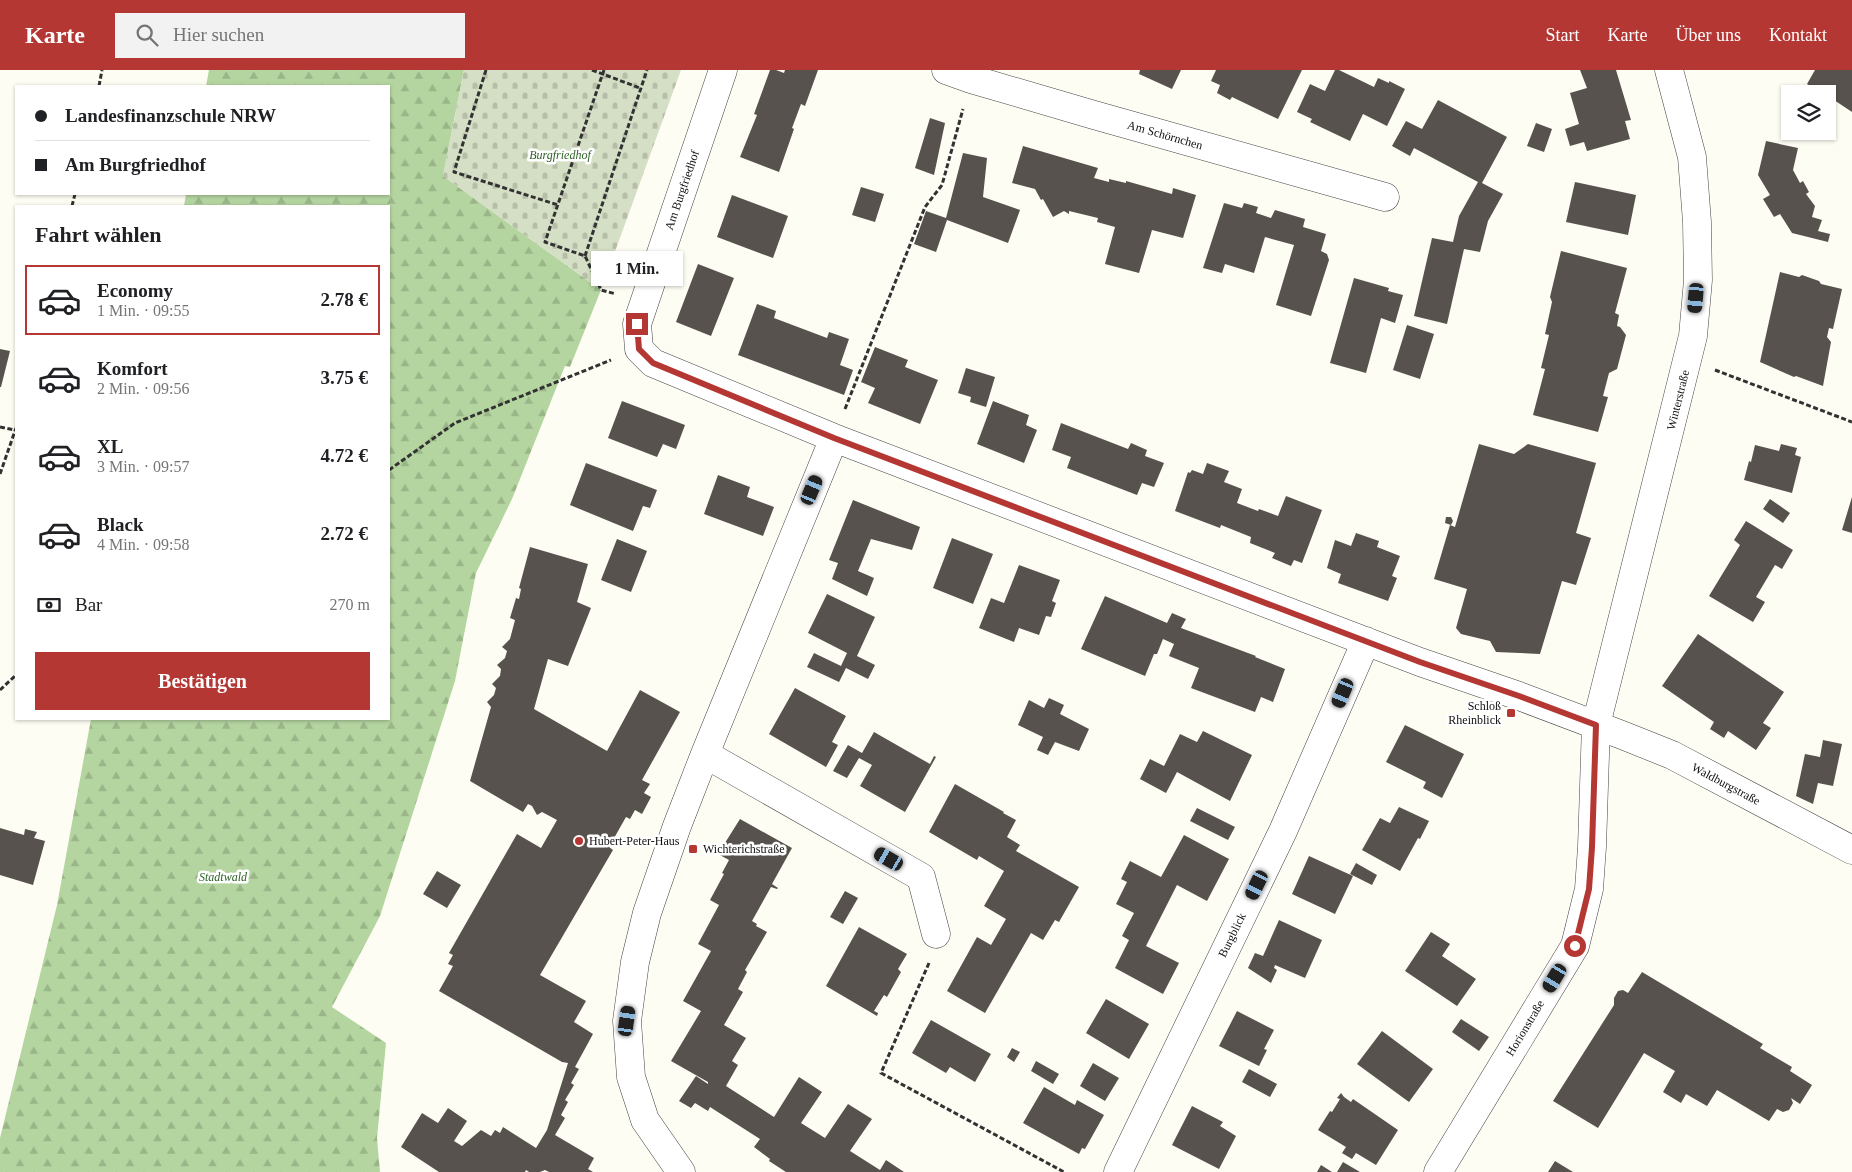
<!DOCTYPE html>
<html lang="de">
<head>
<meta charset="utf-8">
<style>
  :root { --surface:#fff; --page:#f2f2f2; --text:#202124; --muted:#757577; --line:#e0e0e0; --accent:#b43733 }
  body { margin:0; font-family:"Times New Roman",serif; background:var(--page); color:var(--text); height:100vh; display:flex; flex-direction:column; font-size:19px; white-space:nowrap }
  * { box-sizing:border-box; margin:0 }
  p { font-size:16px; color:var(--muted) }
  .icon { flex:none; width:28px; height:28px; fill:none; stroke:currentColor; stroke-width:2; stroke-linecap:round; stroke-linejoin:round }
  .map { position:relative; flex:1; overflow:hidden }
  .sheet { position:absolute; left:15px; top:135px; width:375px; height:515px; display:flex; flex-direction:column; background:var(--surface); border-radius:0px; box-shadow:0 1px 4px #0004 }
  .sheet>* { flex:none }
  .banner { position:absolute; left:15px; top:15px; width:375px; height:110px; border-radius:0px; box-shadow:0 1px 4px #0004; display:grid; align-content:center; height:110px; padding:0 20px; background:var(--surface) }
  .controls { position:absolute; left:1781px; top:15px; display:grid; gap:10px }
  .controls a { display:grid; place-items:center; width:55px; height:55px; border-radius:0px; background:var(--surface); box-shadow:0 1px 4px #0004; font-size:25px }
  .end { position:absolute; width:22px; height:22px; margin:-11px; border:6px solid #b43733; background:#fff; box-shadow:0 0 0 2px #fff }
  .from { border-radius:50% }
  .bubble { position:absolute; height:35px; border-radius:0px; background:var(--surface); box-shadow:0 1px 4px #0004; font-size:16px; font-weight:800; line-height:35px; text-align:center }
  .car { position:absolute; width:15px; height:30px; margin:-15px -8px; border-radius:6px; box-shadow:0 0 4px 1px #0007; background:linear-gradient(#222 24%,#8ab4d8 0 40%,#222 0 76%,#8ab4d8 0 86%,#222 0) }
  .banner b { display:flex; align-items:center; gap:18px; height:48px; font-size:19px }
  .banner b+b { border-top:1px solid var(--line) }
  .banner i { width:12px; height:12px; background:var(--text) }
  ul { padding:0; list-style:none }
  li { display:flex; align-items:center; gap:15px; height:70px; margin:0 10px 8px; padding:0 10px; border:2px solid transparent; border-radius:0px }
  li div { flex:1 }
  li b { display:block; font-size:19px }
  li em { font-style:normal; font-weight:800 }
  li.current { border-color:var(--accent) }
  li>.icon { width:45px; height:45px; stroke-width:1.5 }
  h2 { padding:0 20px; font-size:22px; line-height:60px }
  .pay { display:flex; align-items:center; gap:12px; height:55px; padding:0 20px; font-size:19px }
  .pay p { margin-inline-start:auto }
  .action { display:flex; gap:10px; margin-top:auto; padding:10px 20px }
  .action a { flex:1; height:58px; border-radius:0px; background:var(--accent); color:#fff; font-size:20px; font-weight:800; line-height:58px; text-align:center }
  header { display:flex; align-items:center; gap:30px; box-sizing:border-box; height:70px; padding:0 25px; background:var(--accent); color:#fff }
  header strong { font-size:24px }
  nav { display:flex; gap:28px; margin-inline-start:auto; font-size:18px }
  .search { width:350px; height:45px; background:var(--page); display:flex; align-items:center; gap:12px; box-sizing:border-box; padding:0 18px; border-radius:0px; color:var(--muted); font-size:19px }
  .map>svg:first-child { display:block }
  .forest { fill:url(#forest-firs) }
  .cemetery { fill:url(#cemetery-stones) }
  .building { fill:#57524d }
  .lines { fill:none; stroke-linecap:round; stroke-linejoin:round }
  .street-casing { stroke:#434343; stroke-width:29 }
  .path { stroke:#323232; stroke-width:3; stroke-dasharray:5 2.5; stroke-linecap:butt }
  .street { stroke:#fff; stroke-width:28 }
  .route { stroke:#b43733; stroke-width:6 }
  .poi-dot { fill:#b43733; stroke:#fff; stroke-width:2 }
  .labels { text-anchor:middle; stroke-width:5; stroke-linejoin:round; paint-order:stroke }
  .street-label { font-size:12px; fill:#101010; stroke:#fff }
  .park-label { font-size:12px; font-style:italic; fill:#2d6225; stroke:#fff }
  .poi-label { font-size:12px; fill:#101010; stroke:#fff; text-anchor:start }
</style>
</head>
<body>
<header>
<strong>Karte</strong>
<div class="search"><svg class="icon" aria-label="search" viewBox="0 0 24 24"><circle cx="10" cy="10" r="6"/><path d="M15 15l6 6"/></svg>Hier suchen</div>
<nav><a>Start</a><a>Karte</a><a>Über uns</a><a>Kontakt</a></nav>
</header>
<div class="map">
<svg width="1852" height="1102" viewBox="0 0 1852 1102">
  <defs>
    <pattern id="forest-firs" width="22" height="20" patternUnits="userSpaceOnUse" patternTransform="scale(1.25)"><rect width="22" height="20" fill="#b4d5a0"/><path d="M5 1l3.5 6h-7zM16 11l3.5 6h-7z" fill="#9ab689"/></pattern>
    <pattern id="cemetery-stones" width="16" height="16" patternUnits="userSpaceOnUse" patternTransform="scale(1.25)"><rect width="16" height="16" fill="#d5dfc5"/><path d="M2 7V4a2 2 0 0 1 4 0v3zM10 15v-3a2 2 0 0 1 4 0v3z" fill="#b6bea8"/></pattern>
  </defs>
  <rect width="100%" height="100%" fill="#fefdf3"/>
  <path class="forest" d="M209,0H464L443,106L601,220L570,297L565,296L512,429L476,503L455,611L380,846L332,937L386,973L377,1068L380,1102H0V1068L57,835L91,649H389V136H184L186,124H389V16H206Z"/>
  <path class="cemetery" d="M464,0H681L601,220L443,106Z"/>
  <path class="building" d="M770,0H776L784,3L785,0H818L805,36L801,34L792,58L794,59L779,102L740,87L757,45L754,44Z
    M1140,0H1181L1172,19L1139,4Z
    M1216,0H1302L1278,49L1232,27L1230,30L1217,23L1220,15L1211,11Z
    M1335,0H1339L1374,17L1378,8L1389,13V11L1405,19L1387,56L1363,44L1350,71L1310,52L1312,49L1297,42L1310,14L1325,21Z
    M1580,0H1616L1631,50L1625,51L1630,69L1587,81L1584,72L1570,76L1565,59L1579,54L1570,23L1587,18Z
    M1815,0H1852V42L1828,26V24H1823L1807,14Z
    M1438,30L1507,67L1482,113L1503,124L1488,151L1480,182L1464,179L1447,254L1414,246L1432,168L1453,172L1459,146L1478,112L1414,78L1410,86L1392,76L1406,51L1422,59Z
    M930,48L945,53L934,105L915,98Z
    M1536,53L1552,59L1544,82L1527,76Z
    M1766,71L1798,78L1793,100L1800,113L1803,111L1809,122L1806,124L1815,136L1812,147L1822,150L1818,161L1830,164L1828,172L1792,163L1780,144L1774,147L1763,129L1770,125L1758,105Z
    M1023,76L1098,98L1094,108L1109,112V109L1126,113V111L1172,124L1173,118L1196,125L1183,168L1152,160L1139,203L1105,194L1115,157L1097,152L1098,148L1069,141V144L1064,141L1053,147L1043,129L1041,130L1035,119L1012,113Z
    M963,83L987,88L983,127L1020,140L1008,173L947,150L936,182L914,174L926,141L946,148Z
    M1575,112L1636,125L1628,165L1566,152Z
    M861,117L884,124L875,152L852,145Z
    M732,125L788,146L773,188L717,167Z
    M1224,133L1242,138L1244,133L1258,137L1256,143L1271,148L1275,140L1305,149L1303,157L1326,164L1321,181L1327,184L1329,190L1311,246L1276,235L1294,175L1265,167L1254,203L1225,194L1222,203L1203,198Z
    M1561,181L1627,198L1615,243L1619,245L1617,256L1620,257L1626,265L1617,299L1609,303L1603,326L1608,327L1598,362L1533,345L1545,299L1541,298L1549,265L1545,264L1552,232L1550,227Z
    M698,194L734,208L711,266L676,252Z
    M1780,202L1799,207L1802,205L1819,211L1821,214L1842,219L1833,259L1829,258L1827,267L1831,272L1823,316L1796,306L1794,307L1760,292Z
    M1354,208L1389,218L1388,221L1403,225L1395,253L1381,248L1366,303L1330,293Z
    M757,234L776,241L774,248L827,268L829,262L849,269L840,295L853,300L844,325L738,285Z
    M1407,255L1434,264L1420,309L1393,300Z
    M875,277L908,290L905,297L938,310L920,354L868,333L875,318L861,312Z
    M0,279L10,281L1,317H0Z
    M966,298L995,307L986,337L970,332L971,327L958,323Z
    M622,331L685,355L676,379L663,374L657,387L608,368Z
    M993,331L1029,345L1026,355L1037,360L1024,393L977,374Z
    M1061,353L1128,379L1131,373L1147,380L1145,386L1164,393L1154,417L1142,413L1137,425L1067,398L1071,387L1052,380Z
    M1479,374L1514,384L1528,374L1596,393L1576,463L1591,468L1576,515L1562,511L1540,584L1496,582L1490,571L1461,564L1456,558L1467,519L1434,509L1450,455L1455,457Z
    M1781,374L1797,378L1795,385L1801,387L1792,423L1744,410L1749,391L1751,392L1755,375L1779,381Z
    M586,393L657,420L650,438L643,436L633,461L570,435Z
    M1207,393L1229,401L1224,412L1242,419L1237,433L1258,441L1259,439L1278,446L1286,426L1322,440L1302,493L1294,490L1291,496L1272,488L1275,483L1250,473L1251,467L1221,455L1220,458L1175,441L1188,402L1190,403L1192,400L1203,404Z
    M718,405L750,417L747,427L774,437L763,466L704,444Z
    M1852,427V463L1842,460Z
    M1770,429L1790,443L1783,453L1763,439Z
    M853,430L920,457L912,480L871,469L858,501L874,508L867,526L832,509L838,493L829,490Z
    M1446,447H1451L1453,451L1451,455L1445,453Z
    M1746,451L1793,480L1782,499L1775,495L1756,527L1765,532L1753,552L1709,526L1740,475L1734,470Z
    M1356,463L1379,471L1377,477L1400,486L1392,506L1397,508L1388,531L1338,513L1341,504L1327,498L1335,470L1351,476Z
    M952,468L993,484L973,534L933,518Z
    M617,469L647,481L631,522L601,510Z
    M530,477L588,494L577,532L591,538L568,596L548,589L534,639L607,681L640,620L680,642L642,710L650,714L644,723L651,727L642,744L635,740L630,749L626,747L609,777L613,780L540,905L586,931L574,952L593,964L575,997L579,999L571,1013L574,1015L565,1030L568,1032L561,1045L565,1048L555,1065L594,1088L588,1099L593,1102H549L545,1100L540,1102H529L526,1100L525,1102H439L401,1077L422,1043L438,1053L448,1038L467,1051L454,1071L462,1076L481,1060L491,1066L495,1060L500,1063L503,1057L536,1078L547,1060L568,993L562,992L439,921L453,896L448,894L453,885L449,883L517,764L541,778L557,750L542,742L537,745L532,736L528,734L523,742L470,711L491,637L487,632L494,625L496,618L492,614L500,606L501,599L497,595L505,588L507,581L502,577L510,569L515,550L510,548L516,528L519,529L521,519L519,518Z
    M1019,495L1060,510L1052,531L1056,533L1051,547L1046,546L1039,565L1019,558L1014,572L979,558L991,528L1004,533Z
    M827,524L875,547L857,586L875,595L868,609L846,598L839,612L807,597L814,583L841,596L847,583L808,563Z
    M1105,526L1167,553L1172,543L1186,549L1181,558L1256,586L1255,587L1285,599L1273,632L1261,627L1255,642L1191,618L1199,598L1169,586L1174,574L1163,569L1157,584H1154L1145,606L1081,579Z
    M1698,564L1784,622L1763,653L1771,658L1756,680L1728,661L1724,668L1710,659L1714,652L1662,616Z
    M795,618L846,646L832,672L838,675L826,697L769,664Z
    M1049,628L1064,635L1060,644L1089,659L1079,681L1055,672L1048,685L1037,680L1043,667L1018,655L1029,630L1044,638Z
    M1405,655L1464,684L1442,728L1423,718L1426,712L1386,692Z
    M1203,661L1252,685L1230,731L1177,702L1166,723L1140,709L1150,689L1164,696L1180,664L1197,672Z
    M874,662L930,694L934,686L936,687L905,742L860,716L872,695L859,688L847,708L833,701L848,675L862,683Z
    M1823,670L1842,674L1833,716L1818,713L1813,734L1796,726L1805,684L1820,687Z
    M955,714L1004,742L1003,743L1016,750L1007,767L1020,775L1016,781L1079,817L1059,852L1055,850L1043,870L1031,863L985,943L947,921L977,867L991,875L1006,849L984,836L1004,801L979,786L977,790L929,762Z
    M1399,737L1429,751L1420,769L1418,768L1400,801L1362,780L1380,748L1390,753Z
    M1197,738L1235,757L1228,770L1190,751Z
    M740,749L792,778L772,814L778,818L777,819L771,817L752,851L757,854L756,856L767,862L745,900L747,902L738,919L743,922L724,955L746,968L732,991L738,995L726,1016L774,1047L799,1007L822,1022L801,1053L825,1068L848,1034L872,1049L850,1081L880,1100L886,1090L904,1102H786L769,1091L770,1089L754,1077L760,1069L710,1037L708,1041L695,1033L691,1038L679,1031L696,1006L708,1014V1012L671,991L701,941L683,931L711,881L698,874L719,835L710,830L724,804L722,803L729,790L718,784Z
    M0,758L24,765L25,759L37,762L34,768L45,771L33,815L0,805Z
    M1184,765L1229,789L1207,831L1177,815L1146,876L1179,893L1163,924L1115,898L1129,870L1122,866L1134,843L1116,834L1127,812L1121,809L1130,791L1161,807Z
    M1309,786L1353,806L1335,844L1292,824Z
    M1356,793L1377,805L1372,815L1350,804Z
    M437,801L461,815L447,838L423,824Z
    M845,821L858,828L843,854L830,847Z
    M1279,850L1322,870L1305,908L1275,895L1274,898L1277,900L1271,913L1248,898L1255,883L1263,886Z
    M859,857L907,884L898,899L901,902L887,927L884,925L874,941L878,943L877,946L826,916Z
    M1431,862L1450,874L1442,886L1476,909L1457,936L1405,901Z
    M1642,902L1763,974L1760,978L1792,997L1790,1001L1812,1015L1800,1034L1791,1028L1793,1033L1789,1040L1783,1042L1777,1039L1769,1051L1717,1020L1707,1036L1686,1024L1681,1033L1663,1022L1675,1001L1644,983L1598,1058L1553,1031L1614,935V928L1618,921L1623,920L1628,923Z
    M1106,929L1149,954L1129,989L1086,963Z
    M1237,941L1274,960L1264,979L1267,980L1259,996L1219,976Z
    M1461,949L1489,967L1479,981L1452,962Z
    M931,950L991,984L975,1012L950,997L946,1003L912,983Z
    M1382,961L1433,999L1409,1032L1357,994Z
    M1012,978L1020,982L1014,992L1007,987Z
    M1036,991L1059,1004L1053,1014L1031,1001Z
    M1093,993L1119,1008L1105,1031L1080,1016Z
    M1249,999L1277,1014L1270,1027L1242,1012Z
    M1044,1017L1075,1035L1077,1030L1104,1045L1085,1079L1082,1078L1079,1084L1023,1053Z
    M1341,1023L1344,1027L1351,1032L1353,1029L1398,1060L1376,1095L1356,1083L1352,1089L1342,1083L1346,1077L1318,1060L1330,1041L1332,1042L1340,1029L1337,1028Z
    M1192,1036L1223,1052L1220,1056L1236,1066L1219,1099L1172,1075Z
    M1555,1091L1573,1102H1548Z
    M1343,1092L1360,1102H1337Z
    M1321,1095L1332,1102H1317Z"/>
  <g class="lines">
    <defs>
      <path id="street" d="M723,0L637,254L639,279L653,293L834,368L1420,592L1519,626L1622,665L1672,685L1852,780
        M946,0L971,9L1094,45L1385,127
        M705,684L921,807L936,864
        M681,1102L645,1050L631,1007L627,951L635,892L647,843L677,756L705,684L834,368
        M1118,1102L1283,761L1366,571
        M1438,1102L1575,876L1589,819L1592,777L1596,655L1693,266L1698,210L1697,152L1692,87L1669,0"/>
    </defs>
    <use href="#street" class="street-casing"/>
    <path class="path" d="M486,0L454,102L558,135
      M592,0L640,18
      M604,0L545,172L585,186L601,220L616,224
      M99,16L102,0
      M72,136L75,124
      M585,186L647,0
      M1715,300L1852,352
      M845,339L925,137L942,115L963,39
      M0,357L15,360
      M389,400L455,353L611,290
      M0,404L16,358
      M0,620L16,605
      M929,893L881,1003L1064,1102"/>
    <use href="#street" class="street"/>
  </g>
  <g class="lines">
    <path class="route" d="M637,254L639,279L653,293L834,368L1420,592L1519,626L1596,655L1592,777L1589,819L1575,876"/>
  </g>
  <g class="poi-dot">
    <rect x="1506" y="638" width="10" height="10" rx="2.5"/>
    <circle cx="579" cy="771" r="5"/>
    <rect x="688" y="774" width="10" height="10" rx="2.5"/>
  </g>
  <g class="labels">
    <g class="street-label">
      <text transform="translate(1165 65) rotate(16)" y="4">Am Schörnchen</text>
      <text transform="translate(682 120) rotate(-71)" y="4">Am Burgfriedhof</text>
      <text transform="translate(1678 330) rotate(-76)" y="4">Winterstraße</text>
      <text transform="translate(1726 714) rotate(28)" y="4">Waldburgstraße</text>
      <text transform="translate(1232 865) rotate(-64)" y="4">Burgblick</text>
      <text transform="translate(1525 958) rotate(-59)" y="4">Horionstraße</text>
    </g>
    <g class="park-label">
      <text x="560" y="89">Burgfriedhof</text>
      <text x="223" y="811">Stadtwald</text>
    </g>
    <g class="poi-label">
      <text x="1501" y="640" text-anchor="end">Schloß<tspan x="1501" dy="14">Rheinblick</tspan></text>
      <text x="589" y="775">Hubert-Peter-Haus</text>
      <text x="703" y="783">Wichterichstraße</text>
    </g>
  </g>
</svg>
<div class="controls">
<a><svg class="icon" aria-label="layers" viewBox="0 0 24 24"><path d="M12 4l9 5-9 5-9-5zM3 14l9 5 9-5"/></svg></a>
</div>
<i class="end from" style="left:1575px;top:876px"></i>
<i class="end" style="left:637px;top:254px"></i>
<div class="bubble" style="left:591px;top:181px;width:92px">1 Min.</div>
<i class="car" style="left:1696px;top:228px;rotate:185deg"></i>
<i class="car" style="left:812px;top:420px;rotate:23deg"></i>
<i class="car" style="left:1343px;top:623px;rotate:203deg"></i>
<i class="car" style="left:889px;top:789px;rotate:300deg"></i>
<i class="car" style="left:1257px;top:815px;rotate:206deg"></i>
<i class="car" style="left:1555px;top:908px;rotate:211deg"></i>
<i class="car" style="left:627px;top:951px;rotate:8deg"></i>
<div class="banner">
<b><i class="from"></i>Landesfinanzschule NRW</b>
<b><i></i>Am Burgfriedhof</b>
</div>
<section class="sheet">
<h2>Fahrt wählen</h2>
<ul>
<li class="current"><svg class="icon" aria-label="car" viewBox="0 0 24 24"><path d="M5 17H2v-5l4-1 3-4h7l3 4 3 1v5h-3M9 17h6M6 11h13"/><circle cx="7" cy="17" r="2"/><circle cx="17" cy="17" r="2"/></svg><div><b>Economy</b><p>1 Min. · 09:55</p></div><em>2.78 €</em></li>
<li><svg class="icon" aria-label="car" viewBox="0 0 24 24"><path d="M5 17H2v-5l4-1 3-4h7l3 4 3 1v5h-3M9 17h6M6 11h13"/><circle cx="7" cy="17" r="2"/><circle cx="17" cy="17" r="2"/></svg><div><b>Komfort</b><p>2 Min. · 09:56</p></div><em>3.75 €</em></li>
<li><svg class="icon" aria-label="car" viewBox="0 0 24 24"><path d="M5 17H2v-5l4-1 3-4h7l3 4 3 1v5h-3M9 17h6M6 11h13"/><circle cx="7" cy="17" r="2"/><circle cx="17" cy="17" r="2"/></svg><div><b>XL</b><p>3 Min. · 09:57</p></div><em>4.72 €</em></li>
<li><svg class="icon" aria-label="car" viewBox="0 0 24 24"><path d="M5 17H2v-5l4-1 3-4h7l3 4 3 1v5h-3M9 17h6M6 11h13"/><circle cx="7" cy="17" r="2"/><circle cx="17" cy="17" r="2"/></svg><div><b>Black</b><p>4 Min. · 09:58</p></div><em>2.72 €</em></li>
</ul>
<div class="pay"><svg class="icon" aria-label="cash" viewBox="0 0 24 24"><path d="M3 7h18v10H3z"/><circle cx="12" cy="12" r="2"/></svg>Bar<p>270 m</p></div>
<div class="action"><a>Bestätigen</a></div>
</section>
</div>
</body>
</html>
